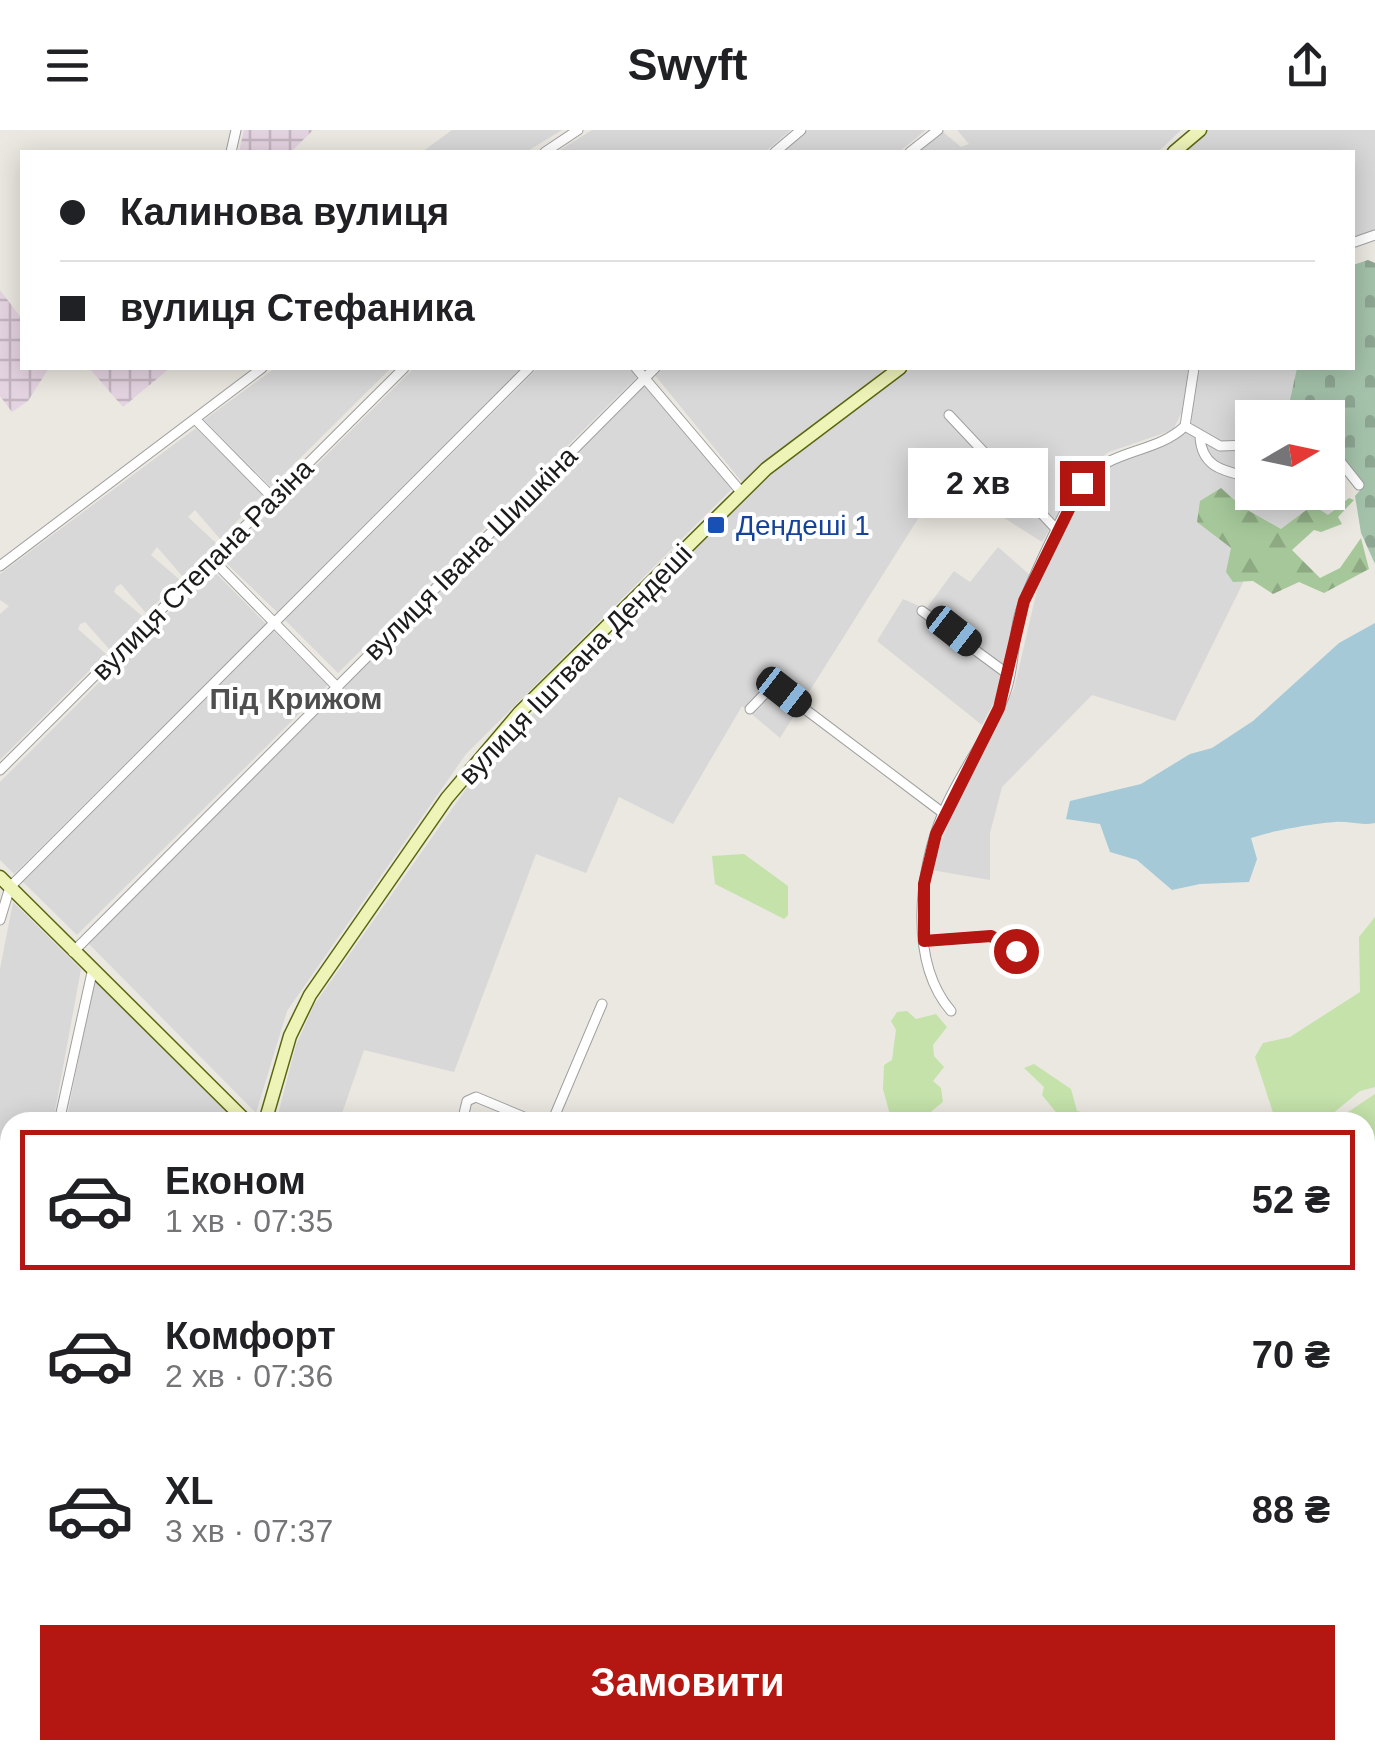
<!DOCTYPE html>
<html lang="uk">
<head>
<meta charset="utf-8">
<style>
  :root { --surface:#fff; --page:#f6f6f6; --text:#202124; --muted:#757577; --line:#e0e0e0; --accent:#b41611 }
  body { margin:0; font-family:Helvetica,sans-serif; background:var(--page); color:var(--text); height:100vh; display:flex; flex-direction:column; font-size:38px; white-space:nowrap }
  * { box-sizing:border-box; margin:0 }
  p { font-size:32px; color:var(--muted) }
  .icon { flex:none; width:55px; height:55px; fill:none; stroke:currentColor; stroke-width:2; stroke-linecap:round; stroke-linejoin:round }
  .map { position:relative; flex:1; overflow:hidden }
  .side { position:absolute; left:0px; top:982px; width:1375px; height:648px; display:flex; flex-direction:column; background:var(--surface); border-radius:30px 30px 0 0; box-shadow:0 5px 25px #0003 }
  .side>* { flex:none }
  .banner { position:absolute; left:20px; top:20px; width:1335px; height:220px; border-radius:0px; box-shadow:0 5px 25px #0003; display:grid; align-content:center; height:220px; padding:0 40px; background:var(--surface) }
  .needle { width:65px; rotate:81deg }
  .controls { position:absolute; left:1235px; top:270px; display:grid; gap:20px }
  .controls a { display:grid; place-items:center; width:110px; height:110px; border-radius:0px; background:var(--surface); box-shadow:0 5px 25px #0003; font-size:50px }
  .end { position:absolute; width:45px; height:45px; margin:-22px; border:12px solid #b41611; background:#fff; box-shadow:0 0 0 5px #fff }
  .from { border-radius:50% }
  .bubble { position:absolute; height:70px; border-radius:0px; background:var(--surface); box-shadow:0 5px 25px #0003; font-size:32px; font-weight:600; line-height:70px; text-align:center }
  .car { position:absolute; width:30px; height:60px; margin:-30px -15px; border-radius:12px; box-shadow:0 0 8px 2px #0007; background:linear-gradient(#222 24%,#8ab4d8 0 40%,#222 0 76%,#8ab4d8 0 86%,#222 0) }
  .banner b { display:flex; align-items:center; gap:35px; height:95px; font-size:38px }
  .banner b+b { border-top:2px solid var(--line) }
  .banner i { width:25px; height:25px; background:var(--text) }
  ul { padding:18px 0 0; list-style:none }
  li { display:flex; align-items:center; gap:30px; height:140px; margin:0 20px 15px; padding:0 20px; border:5px solid transparent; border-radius:0px }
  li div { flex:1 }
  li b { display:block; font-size:38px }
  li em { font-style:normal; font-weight:600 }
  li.active { border-color:var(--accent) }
  li>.icon { width:90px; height:90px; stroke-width:1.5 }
  .action { display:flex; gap:20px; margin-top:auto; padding:20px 40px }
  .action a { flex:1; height:115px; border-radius:0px; background:var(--accent); color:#fff; font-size:40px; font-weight:600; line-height:115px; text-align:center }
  header { display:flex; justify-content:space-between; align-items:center; height:130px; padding:0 40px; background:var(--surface); font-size:45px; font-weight:600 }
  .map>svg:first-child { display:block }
  .residential { fill:#d9d8d8 }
  .industrial { fill:url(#industrial-grid) }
  .grass { fill:#c4e2aa }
  .forest { fill:url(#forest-firs) }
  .cemetery { fill:url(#cemetery-stones) }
  .water { fill:#a5c9d6 }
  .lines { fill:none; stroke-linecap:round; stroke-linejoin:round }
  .stream { stroke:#a5c9d6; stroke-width:2.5 }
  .street-casing { stroke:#9f9f9f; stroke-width:11 }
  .secondary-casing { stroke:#5a660e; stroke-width:15 }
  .highway-casing { stroke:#c53261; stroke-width:20 }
  .street { stroke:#fff; stroke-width:9 }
  .secondary { stroke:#eef3b8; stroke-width:12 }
  .highway { stroke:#dd8e9b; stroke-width:18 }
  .route { stroke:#b41611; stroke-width:12 }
  .transit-dot { fill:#1a4fb4; stroke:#fff; stroke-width:4 }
  .labels { text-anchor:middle; stroke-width:8; stroke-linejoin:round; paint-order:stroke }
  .transit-label { font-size:28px; fill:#164399; stroke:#fff; text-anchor:start }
  .street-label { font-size:28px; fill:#1b1b1b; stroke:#fff }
  .neighbourhood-label { font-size:30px; font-weight:bold; fill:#4e4e4e; stroke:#fff }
</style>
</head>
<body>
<header><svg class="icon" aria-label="menu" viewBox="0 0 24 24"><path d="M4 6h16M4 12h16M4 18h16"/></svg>Swyft<svg class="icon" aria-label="share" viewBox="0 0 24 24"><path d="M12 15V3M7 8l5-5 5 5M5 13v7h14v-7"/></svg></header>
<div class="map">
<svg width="1375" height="1629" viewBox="0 0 1375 1629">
  <defs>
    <pattern id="industrial-grid" width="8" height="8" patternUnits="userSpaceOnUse" patternTransform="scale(2.5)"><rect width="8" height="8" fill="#e4d3e0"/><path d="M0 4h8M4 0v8" fill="none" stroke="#c3b5c0"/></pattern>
    <pattern id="forest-firs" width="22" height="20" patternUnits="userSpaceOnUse" patternTransform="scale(2.5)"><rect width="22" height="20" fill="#a5c799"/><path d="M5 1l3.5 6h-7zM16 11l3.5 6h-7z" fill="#8daa83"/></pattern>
    <pattern id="cemetery-stones" width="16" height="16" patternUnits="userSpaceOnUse" patternTransform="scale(2.5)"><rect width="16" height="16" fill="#a4c2aa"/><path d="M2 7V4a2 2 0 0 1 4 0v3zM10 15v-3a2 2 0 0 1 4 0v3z" fill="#8da692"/></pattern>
  </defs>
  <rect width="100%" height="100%" fill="#ebe8e1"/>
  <path class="residential" d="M452,0H562L526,22H422Z
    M592,0H791L765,22H557Z
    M808,0H926L899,22H782Z
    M957,0H1181L1158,22H916L943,2L961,17L969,14Z
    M1202,0H1375V100L1353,109L1352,22H1177Z
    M275,238H391L271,357L204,290Z
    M414,238H521L277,482L222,429Z
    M538,238H630L638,246L338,543L285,490Z
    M662,238H887L742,352L654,244Z
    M906,238H1188L1186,274L1173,300L1109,322L1086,338L1042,412L943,349L780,608L742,576L673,694L619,667L586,743L536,724L454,942L364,920L339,992H276L296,915L314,875L485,632L789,324Z
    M1196,238H1297L1286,287L1252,288V362H1328V336L1332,337L1344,357L1325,395L1268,402L1175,591L1092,565L1002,657L990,703V750L931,740L964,650L1014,559L1037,460L1088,351L1104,337L1191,297Z
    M644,256L733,358L466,624L287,881L256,983L88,813Z
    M196,298L263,364L220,409L195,380L188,387L216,413L183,447L157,417L151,425L180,450L146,483L121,454L116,457L114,462L142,486L110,520L85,492L80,494L78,499L106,524L0,630V484L9,476L0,470V444Z
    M998,417L1031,446L1003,555L982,595L877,511L903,469L926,479L954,441L970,452Z
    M212,439L266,494L14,744L0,730V652Z
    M274,501L328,555L77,805L23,752Z
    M13,772L81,839L53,992H10V1022L0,1021V839Z
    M94,850L193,949L237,992H66Z"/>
  <path class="industrial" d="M244,0H313L291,22H239Z
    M0,160L22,189V238H49L28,271L12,282L0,266Z
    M89,238H170L123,277Z"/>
  <path class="grass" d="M744,724L788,756V785L784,789L715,754L712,726Z
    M1375,787V957L1360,961L1325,990L1276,992L1255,927L1263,913L1290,907L1360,862L1359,807Z
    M907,881L916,889L936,884L947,897L933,915L934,926L944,937L933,951L941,958L943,972L918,992L909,982L900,992H892L883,959L884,935L892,930L896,900L891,891L897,882Z
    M1034,934L1071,959L1077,981L1091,984L1094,992H1064L1042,965L1044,957L1024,938Z
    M1375,964V1032L1365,1039V992H1333Z
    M1375,1159V1329L1365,1333V1160Z"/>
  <path class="forest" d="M1221,358L1242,377L1281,399L1313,375L1328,385L1349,368L1354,370L1338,387L1342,394L1321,402L1314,400L1292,420L1320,448L1340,438L1361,408L1369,439L1324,463L1299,452L1273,464L1253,451L1233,452L1226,442L1231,418L1197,392L1200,371Z"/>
  <path class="cemetery" d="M1368,130L1375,133V434L1361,403L1355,366L1362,358L1328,314V288H1286L1297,238H1352L1353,135Z"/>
  <path class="water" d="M1375,493V693C1362,696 1349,691 1335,692C1317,693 1270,701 1251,708L1257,729L1249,752L1200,754L1172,760L1137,730L1110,722L1100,694L1066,689L1070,671L1141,654L1190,624L1212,618L1253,591L1339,513Z"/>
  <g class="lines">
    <path class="stream" d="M0,1505L10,1506
      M658,1620L667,1629"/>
    <defs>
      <path id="street" d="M231,22L236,0
        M545,22L578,0
        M775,22L801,0
        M910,22L938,0
        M1352,113L1375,105
        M636,238L742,363
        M949,285L1058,401
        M195,289L273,368
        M1185,296L1220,316L1252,315
        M1200,307C1202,339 1226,341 1252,348
        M1328,316L1359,355
        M212,429L338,558
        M0,436L262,238
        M922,481L1009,545
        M750,579L773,555L943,683
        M0,640L404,238
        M0,790L10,757L529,238
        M924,811L991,806L1016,821
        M73,822L655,238
        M951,881C908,831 919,740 943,683C960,641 991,605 1006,561C1014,538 1013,511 1019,486C1025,463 1066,375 1081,355C1107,318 1155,325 1185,296L1194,238
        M59,992L93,838
        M462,992L467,971L476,967L536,992
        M552,992L602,874
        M0,1188L10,1190
        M1365,1422L1374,1417L1375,1406
        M0,1492H10
        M1365,1556L1375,1549
        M771,1620L789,1629
        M1243,1620L1244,1629
        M1316,1620L1321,1629
        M1153,1629L1157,1620"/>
      <path id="secondary" d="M1174,22L1200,0
        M0,747L247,992
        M265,992L290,906L310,865L447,668L520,582L766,339L900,238
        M51,1629L54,1620"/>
      <path id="highway" d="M0,1061L10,1062
        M1365,1147L1375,1146"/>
    </defs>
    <use href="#street" class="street-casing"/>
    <use href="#secondary" class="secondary-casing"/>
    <use href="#highway" class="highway-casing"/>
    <use href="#street" class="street"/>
    <use href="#secondary" class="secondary"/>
    <use href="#highway" class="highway"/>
  </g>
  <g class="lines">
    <path class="route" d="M1016,821L991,806L924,811V754L936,704L999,578L1024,471L1082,353"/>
  </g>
  <rect class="transit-dot" x="706" y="385" width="20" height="20" rx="5"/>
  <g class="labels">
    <g class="transit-label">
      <text x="736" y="405">Дендеші 1</text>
    </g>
    <g class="street-label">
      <text transform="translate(470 423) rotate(-45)" y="10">вулиця Івана Шишкіна</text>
      <text transform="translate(202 439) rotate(-45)" y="10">вулиця Степана Разіна</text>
      <text transform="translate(575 534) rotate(-46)" y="10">вулиця Іштвана Дендеші</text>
    </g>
    <g class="neighbourhood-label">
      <text x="296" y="579">Під Крижом</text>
    </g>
  </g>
</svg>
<div class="controls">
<a><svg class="needle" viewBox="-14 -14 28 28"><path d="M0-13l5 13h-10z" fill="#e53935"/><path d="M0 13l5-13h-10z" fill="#757577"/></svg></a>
</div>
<i class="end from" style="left:1016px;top:821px"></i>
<i class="end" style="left:1082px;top:353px"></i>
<div class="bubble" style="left:908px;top:318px;width:140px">2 хв</div>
<i class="car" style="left:954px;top:501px;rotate:128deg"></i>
<i class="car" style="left:784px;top:562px;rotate:128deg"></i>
<div class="banner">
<b><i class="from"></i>Калинова вулиця</b>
<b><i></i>вулиця Стефаника</b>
</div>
<section class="side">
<ul>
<li class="active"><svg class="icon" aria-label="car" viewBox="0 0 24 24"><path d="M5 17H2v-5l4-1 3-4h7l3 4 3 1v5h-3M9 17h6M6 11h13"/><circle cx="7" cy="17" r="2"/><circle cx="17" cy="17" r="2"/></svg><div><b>Економ</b><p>1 хв · 07:35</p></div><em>52 ₴</em></li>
<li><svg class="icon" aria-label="car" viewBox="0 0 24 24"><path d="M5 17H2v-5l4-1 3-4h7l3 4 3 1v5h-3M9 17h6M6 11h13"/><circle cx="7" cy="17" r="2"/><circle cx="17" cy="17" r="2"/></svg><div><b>Комфорт</b><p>2 хв · 07:36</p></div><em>70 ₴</em></li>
<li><svg class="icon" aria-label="car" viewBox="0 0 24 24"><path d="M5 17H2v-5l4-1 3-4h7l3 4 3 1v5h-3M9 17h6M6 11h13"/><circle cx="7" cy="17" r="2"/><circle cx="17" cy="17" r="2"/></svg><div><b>XL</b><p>3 хв · 07:37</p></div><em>88 ₴</em></li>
</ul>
<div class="action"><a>Замовити</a></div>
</section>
</div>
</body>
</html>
